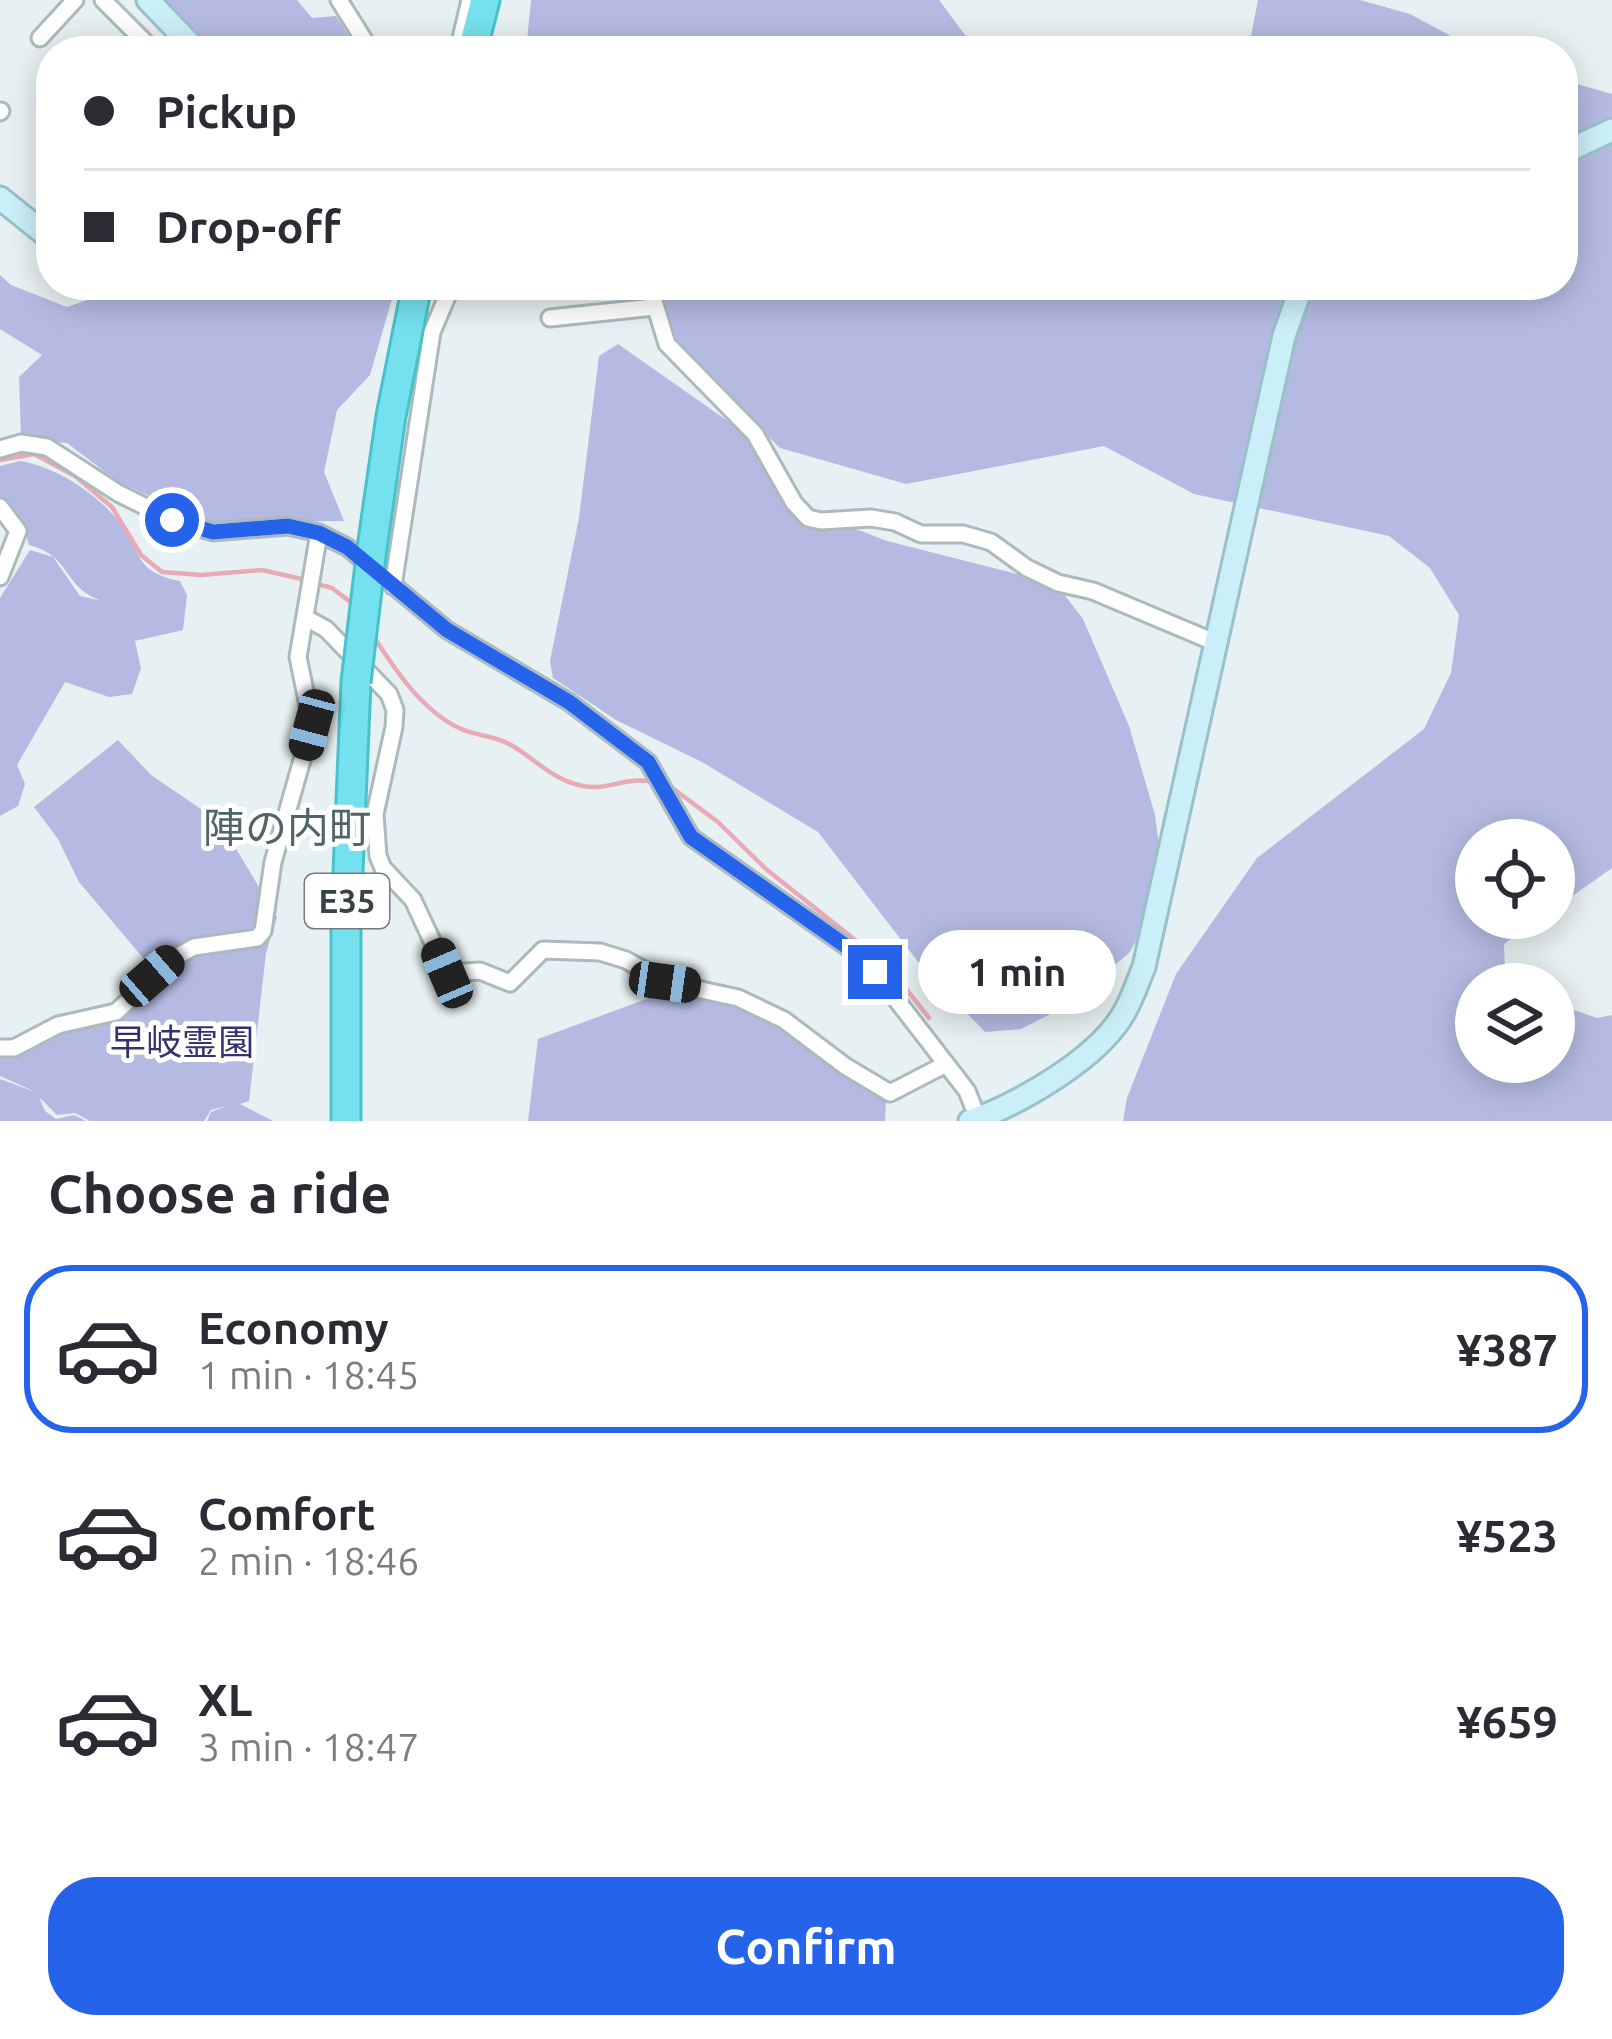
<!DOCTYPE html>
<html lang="en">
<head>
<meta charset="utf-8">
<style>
  :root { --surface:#fff; --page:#f7f7f7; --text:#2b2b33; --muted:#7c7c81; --line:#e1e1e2; --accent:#2563eb }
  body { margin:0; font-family:Ubuntu,"Noto Sans JP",sans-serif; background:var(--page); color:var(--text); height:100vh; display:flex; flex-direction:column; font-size:45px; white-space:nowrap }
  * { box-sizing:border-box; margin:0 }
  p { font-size:39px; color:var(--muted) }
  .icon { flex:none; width:66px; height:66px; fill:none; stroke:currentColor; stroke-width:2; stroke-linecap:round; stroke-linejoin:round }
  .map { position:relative; height:1121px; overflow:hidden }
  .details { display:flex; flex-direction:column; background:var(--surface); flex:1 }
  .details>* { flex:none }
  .guide { position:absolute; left:36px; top:36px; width:1542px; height:264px; border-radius:48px; box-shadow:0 6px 30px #0003; display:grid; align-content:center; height:264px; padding:0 48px; background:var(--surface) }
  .controls { position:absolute; left:1455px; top:819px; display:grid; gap:24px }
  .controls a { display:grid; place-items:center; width:120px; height:120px; border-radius:50%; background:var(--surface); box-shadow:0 6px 30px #0003; font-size:60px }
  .end { position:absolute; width:54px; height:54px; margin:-27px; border:15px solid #2563eb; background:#fff; box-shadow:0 0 0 6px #fff }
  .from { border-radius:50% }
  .bubble { position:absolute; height:84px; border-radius:42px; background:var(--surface); box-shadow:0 6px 30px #0003; font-size:39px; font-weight:700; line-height:84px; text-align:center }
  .car { position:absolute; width:36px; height:72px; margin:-36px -18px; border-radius:15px; box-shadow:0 0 9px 3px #0007; background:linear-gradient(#222 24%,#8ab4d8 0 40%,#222 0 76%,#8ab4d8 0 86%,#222 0) }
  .guide b { display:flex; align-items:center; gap:42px; height:114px; font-size:45px }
  .guide b+b { border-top:3px solid var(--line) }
  .guide i { width:30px; height:30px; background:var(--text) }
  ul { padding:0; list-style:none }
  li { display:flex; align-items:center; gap:36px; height:168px; margin:0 24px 18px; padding:0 24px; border:6px solid transparent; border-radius:48px }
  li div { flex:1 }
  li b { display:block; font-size:45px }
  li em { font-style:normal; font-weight:700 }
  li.current { border-color:var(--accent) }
  li>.icon { width:108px; height:108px; stroke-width:1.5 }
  h2 { padding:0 48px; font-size:54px; line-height:144px }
  .button { display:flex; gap:24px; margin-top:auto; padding:24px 48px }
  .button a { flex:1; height:138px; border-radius:48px; background:var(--accent); color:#fff; font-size:48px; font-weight:700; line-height:138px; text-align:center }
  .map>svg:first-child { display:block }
  .green { fill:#b4bae1 }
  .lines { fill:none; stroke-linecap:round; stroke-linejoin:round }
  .stream { stroke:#e8aab4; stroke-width:4.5 }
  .street-casing { stroke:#abbabc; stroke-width:21 }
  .secondary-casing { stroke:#9ac1c9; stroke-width:27 }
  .highway-casing { stroke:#47c2cb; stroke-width:33 }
  .street { stroke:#fff; stroke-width:15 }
  .secondary { stroke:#cbeff8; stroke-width:21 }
  .highway { stroke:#76e1ee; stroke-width:27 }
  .highway-bridge-casing { stroke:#47c2cb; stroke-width:33; stroke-linecap:butt }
  .highway-bridge { stroke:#76e1ee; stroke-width:27 }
  .route { stroke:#2563eb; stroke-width:15 }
  .labels { text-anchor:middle; stroke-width:10; stroke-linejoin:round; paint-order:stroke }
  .shield { fill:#fff; stroke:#737b7c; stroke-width:3 }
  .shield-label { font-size:33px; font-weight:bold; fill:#374344 }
  .park-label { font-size:36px; fill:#34316f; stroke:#fff }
  .quarter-label { font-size:42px; fill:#4f6566; stroke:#fff }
</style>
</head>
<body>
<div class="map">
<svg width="1612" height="1121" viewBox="0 0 1612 1121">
  <rect width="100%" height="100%" fill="#e7f0f2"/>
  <path class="green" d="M160,0H297L312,18L336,16L359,51H210Z
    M531,0H939L977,51H526Z
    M1258,0H1360L1410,14L1479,51H1254L1250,41Z
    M1563,80L1612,94V868L1554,909V840H1476V918H1541L1504,944L1505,970L1526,984H1476V1062H1554V1003L1597,1018L1612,1015V1121H1123L1127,1098L1176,974L1257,858L1424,729L1451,673L1459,615L1430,568L1389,536L1194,494L1104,446L906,484L780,448L651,322L625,285H1563Z
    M0,275L11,285L67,307L114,291L121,285H396L370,375L337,410L324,472L344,521L205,522L117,481L67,443L21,438L19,377L42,355L0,329Z
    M618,344L766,448L814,513L887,541L1056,584L1083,619L1129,726L1155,815L1161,860L1159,900L1130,952L1070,1004L1021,1029L985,1032L919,963L818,832L702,762L616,720L553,678L550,661L579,518L599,356Z
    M20,461C57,467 100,495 122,526C142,557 138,573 180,581L187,595L183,630L135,641L141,668L132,694L109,697L65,682L17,765L25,784L18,806L0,816V598L30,550L53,557L80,596L102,601C61,586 73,557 29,545L21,521L0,500V466Z
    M118,740L151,775L220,822L277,917L266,953L249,1101L240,1104L273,1121H207L211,1112L227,1106L211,1110L204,1121H90L75,1113L57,1115L39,1097L45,1111L56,1119L74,1115L86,1121H0V1079L38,1093L0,1076V1041L12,1043L115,1007L149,965L79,882L58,839L34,807Z
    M668,991L742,1002L871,1084L886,1102L885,1121H528L538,1039Z"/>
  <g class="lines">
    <path class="stream" d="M0,460L34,454L75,476L112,507L141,555L162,572L201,575L262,570L306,580
      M317,584L332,588L353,604
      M372,634C394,668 421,710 459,728C475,736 494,735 511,745C535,759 554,781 583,786C609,791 625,776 654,782
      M671,787L718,822L767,870L888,966L929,1018"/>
    <defs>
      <path id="street" d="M103,0L154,51
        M339,0L371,51
        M40,38L75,0
        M458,51L470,0
        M0,112L1,111
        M649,285L667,344L755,434L794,503L808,518L821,521L871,518L895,522L921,534H963L991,542L1027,568L1058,583L1093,591L1214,642
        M550,318L654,307
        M0,449L21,443L47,447L118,493L172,520L213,532L288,526L319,533L347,547L447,630L569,702L648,762L691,837L850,949L875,972L967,1091L979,1121
        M0,507L18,531L0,577
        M393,586L432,332L452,285
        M306,618L326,629L389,694L395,710L394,727L375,814L378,856L383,868L413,900L447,973L480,971L510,983L543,950L600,952L626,960L665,982L738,998L784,1020L845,1066L890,1093L944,1065
        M0,1048H14L58,1025L116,1012L174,958L194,947L257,938L263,931L273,862L312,725L298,657L319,533"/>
      <path id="secondary" d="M148,0L197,51
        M1563,153L1612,130
        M0,198L51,239
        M970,1121C1019,1104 1100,1058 1125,1011C1133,997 1138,981 1144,967L1284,336L1302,285"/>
      <path id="highway" d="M472,51L485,0
        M372,548L391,416L417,285
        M346,1121V920L356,682"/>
    </defs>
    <use href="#street" class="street-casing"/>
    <use href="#secondary" class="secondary-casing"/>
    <use href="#highway" class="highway-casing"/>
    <use href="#street" class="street"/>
    <use href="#secondary" class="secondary"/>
    <use href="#highway" class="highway"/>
    <defs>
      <path id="highway-bridge" d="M356,682L372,548"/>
    </defs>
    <use href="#highway-bridge" class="highway-bridge-casing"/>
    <use href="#highway-bridge" class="highway-bridge"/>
  </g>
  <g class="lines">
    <path class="route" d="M172,520L213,532L288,526L319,533L347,547L447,630L569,702L648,762L691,837L850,949L875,972"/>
  </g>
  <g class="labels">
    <rect class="shield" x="305" y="874" width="84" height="54" rx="9"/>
    <g class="shield-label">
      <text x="347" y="913">E35</text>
    </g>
    <g class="park-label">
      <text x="182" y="1055">早岐霊園</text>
    </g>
    <g class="quarter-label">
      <text x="287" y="843">陣の内町</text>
    </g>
  </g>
</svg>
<div class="controls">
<a><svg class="icon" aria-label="locate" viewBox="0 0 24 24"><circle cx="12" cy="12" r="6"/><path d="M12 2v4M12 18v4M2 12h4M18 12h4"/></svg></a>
<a><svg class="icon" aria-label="layers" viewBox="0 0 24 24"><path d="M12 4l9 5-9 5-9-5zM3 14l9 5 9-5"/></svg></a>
</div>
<i class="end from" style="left:172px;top:520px"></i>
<i class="end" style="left:875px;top:972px"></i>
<div class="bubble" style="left:918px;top:930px;width:198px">1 min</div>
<i class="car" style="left:312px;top:725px;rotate:195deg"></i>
<i class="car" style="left:447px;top:973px;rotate:337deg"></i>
<i class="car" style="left:152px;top:976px;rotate:49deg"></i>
<i class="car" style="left:665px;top:982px;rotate:98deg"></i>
<div class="guide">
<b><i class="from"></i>Pickup</b>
<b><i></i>Drop-off</b>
</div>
</div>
<section class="details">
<h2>Choose a ride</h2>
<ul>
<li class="current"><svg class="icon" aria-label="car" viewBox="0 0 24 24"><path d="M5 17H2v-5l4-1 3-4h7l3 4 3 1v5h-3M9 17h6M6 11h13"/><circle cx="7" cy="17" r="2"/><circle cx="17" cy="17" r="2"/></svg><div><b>Economy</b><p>1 min · 18:45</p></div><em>¥387</em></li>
<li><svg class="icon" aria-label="car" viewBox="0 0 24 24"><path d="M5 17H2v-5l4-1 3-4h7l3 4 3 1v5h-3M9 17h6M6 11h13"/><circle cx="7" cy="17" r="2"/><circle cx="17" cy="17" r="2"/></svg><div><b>Comfort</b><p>2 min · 18:46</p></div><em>¥523</em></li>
<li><svg class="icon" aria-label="car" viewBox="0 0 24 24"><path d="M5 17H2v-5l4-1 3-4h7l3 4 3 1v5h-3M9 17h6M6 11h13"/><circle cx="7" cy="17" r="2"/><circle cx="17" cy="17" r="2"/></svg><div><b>XL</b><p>3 min · 18:47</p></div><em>¥659</em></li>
</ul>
<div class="button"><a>Confirm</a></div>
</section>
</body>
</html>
